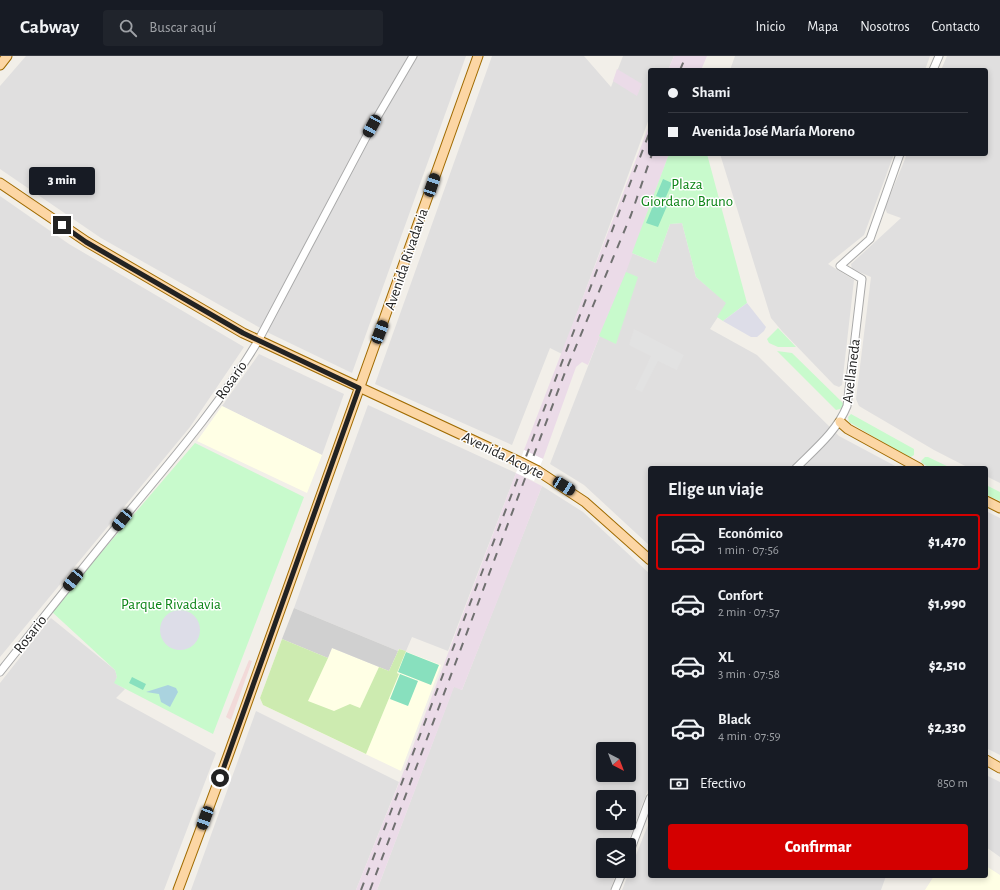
<!DOCTYPE html>
<html lang="es">
<head>
<meta charset="utf-8">
<style>
  :root { --surface:#171b24; --page:#20242c; --text:#f1f3f6; --muted:#9ea1a6; --line:#363941; --accent:#d40000 }
  body { margin:0; font-family:"Alegreya Sans",sans-serif; background:var(--page); color:var(--text); height:100vh; display:flex; flex-direction:column; font-size:15px; white-space:nowrap }
  * { box-sizing:border-box; margin:0 }
  p { font-size:13px; color:var(--muted) }
  .icon { flex:none; width:22px; height:22px; fill:none; stroke:currentColor; stroke-width:2; stroke-linecap:round; stroke-linejoin:round }
  .map { position:relative; flex:1; overflow:hidden }
  .side { position:absolute; left:648px; top:410px; width:340px; height:412px; display:flex; flex-direction:column; background:var(--surface); border-radius:4px; box-shadow:0 2px 6px #0003 }
  .side>* { flex:none }
  .top-card { position:absolute; left:648px; top:12px; width:340px; height:88px; border-radius:4px; box-shadow:0 2px 6px #0003; display:grid; align-content:center; height:88px; padding:0 20px; background:var(--surface) }
  .needle { width:26px; rotate:138deg }
  .fabs { position:absolute; left:596px; top:686px; display:grid; gap:8px }
  .fabs a { display:grid; place-items:center; width:40px; height:40px; border-radius:4px; background:var(--surface); box-shadow:0 2px 6px #0003; font-size:20px }
  .end { position:absolute; width:18px; height:18px; margin:-9px; border:5px solid #222; background:#fff; box-shadow:0 0 0 2px #fff }
  .from { border-radius:50% }
  .bubble { position:absolute; height:28px; border-radius:4px; background:var(--surface); box-shadow:0 2px 6px #0003; font-size:13px; font-weight:800; line-height:28px; text-align:center }
  .car { position:absolute; width:12px; height:24px; margin:-12px -6px; border-radius:5px; box-shadow:0 0 3px 1px #0007; background:linear-gradient(#222 24%,#8ab4d8 0 40%,#222 0 76%,#8ab4d8 0 86%,#222 0) }
  .top-card b { display:flex; align-items:center; gap:14px; height:38px; font-size:15px }
  .top-card b+b { border-top:1px solid var(--line) }
  .top-card i { width:10px; height:10px; background:var(--text) }
  ul { padding:0; list-style:none }
  li { display:flex; align-items:center; gap:12px; height:56px; margin:0 8px 6px; padding:0 12px; border:2px solid transparent; border-radius:4px }
  li div { flex:1 }
  li b { display:block; font-size:15px }
  li em { font-style:normal; font-weight:800 }
  li.current { border-color:var(--accent) }
  li>.icon { width:36px; height:36px; stroke-width:1.5 }
  h2 { padding:0 20px; font-size:18px; line-height:48px }
  .pay { display:flex; align-items:center; gap:10px; height:44px; padding:0 20px; font-size:15px }
  .pay p { margin-inline-start:auto }
  .cta { display:flex; gap:8px; margin-top:auto; padding:8px 20px }
  .cta a { flex:1; height:46px; border-radius:4px; background:var(--accent); color:#fff; font-size:16px; font-weight:800; line-height:46px; text-align:center }
  header { display:flex; align-items:center; gap:24px; box-sizing:border-box; height:56px; padding:0 20px; background:var(--surface); border-bottom:1px solid var(--line) }
  header strong { font-size:19px }
  nav { display:flex; gap:22px; margin-inline-start:auto; font-size:14px }
  .search { width:280px; height:36px; background:var(--page); display:flex; align-items:center; gap:10px; box-sizing:border-box; padding:0 14px; border-radius:4px; color:var(--muted); font-size:15px }
  .map>svg:first-child { display:block }
  .residential { fill:#e0dfdf; fill-rule:evenodd }
  .commercial { fill:#f2dad9 }
  .industrial { fill:#ebdbe8 }
  .education { fill:#ffffe5 }
  .religious { fill:#d0d0d0 }
  .grass { fill:#cdebb0 }
  .park { fill:#c8facc }
  .pitch { fill:#88e0be }
  .parking { fill:#e2e2e2 }
  .plaza { fill:#dddde8 }
  .water { fill:#aad3df }
  .pier { fill:#fff }
  .lines { fill:none; stroke-linecap:round; stroke-linejoin:round }
  .minor-casing { stroke:#a9a9a9; stroke-width:9 }
  .major-casing { stroke:#a06b00; stroke-width:11 }
  .minor { stroke:#fff; stroke-width:7 }
  .major { stroke:#fcd6a4; stroke-width:9 }
  .rail { stroke:#707070; stroke-width:2; stroke-dasharray:8 8; stroke-linecap:butt }
  .major-bridge-casing { stroke:#a06b00; stroke-width:11; stroke-linecap:butt }
  .major-bridge { stroke:#fcd6a4; stroke-width:9 }
  .route { stroke:#222; stroke-width:5 }
  .labels { text-anchor:middle; stroke-width:3; stroke-linejoin:round; paint-order:stroke }
  .park-label { font-size:15px; fill:#0c8416; stroke:#fff }
  .street-label { font-size:15px; fill:#222; stroke:#fff }
</style>
</head>
<body>
<header>
<strong>Cabway</strong>
<div class="search"><svg class="icon" aria-label="search" viewBox="0 0 24 24"><circle cx="10" cy="10" r="6"/><path d="M15 15l6 6"/></svg>Buscar aquí</div>
<nav><a>Inicio</a><a>Mapa</a><a>Nosotros</a><a>Contacto</a></nav>
</header>
<div class="map">
<svg width="1000" height="834" viewBox="0 0 1000 834">
  <rect width="100%" height="100%" fill="#f2efe9"/>
  <path class="residential" d="M26,0H466L352,317L271,278L101,182L0,113V30Z
    M492,0H584L611,31L623,0H674L668,14H650V60L562,298L550,292L512,389L375,328Z
    M735,0H930L925,14H730Z
    M947,0H1000V427L986,420V412H969L934,394L864,353L859,350L856,343L871,221L852,213L851,208L901,162L887,157L885,152L907,98H986V14H941Z
    M720,98H894L864,179L828,208L854,224L842,329L839,331L834,329L782,275L771,262Z
    M0,140L69,188L244,291L190,371L0,601Z
    M682,167L696,221L727,247L710,273L757,299L839,380L899,412H650V490L584,429L550,408L632,197L656,207L670,168Z
    M259,298L344,338L322,399L222,350Z
    M368,349L516,417L448,595L412,581L406,595L399,593L398,595L294,552Z
    M542,430L583,456L650,518V728L627,789H603V815H617L610,834H377L454,630L462,634ZM603,693H629V719H603ZM603,741H629V767H603Z
    M986,455L1000,462V699L986,692Z
    M51,562L115,614L117,621L115,627L125,633L116,642L216,697L164,834H0V627Z
    M256,655L399,726L356,834H191Z
    M986,719L1000,726V801L986,791Z
    M650,764V820H886L881,834H622Z"/>
  <path class="commercial" d="M249,604L252,605L231,664L226,661Z"/>
  <path class="industrial" d="M674,0H707L701,14H668Z
    M617,13L642,28L637,40L613,25Z
    M650,67V98H669L626,216L588,309L582,306L576,311L543,403L524,394Z
    M516,417L542,430L506,523L462,634L454,631L377,834H356L401,722Z"/>
  <path class="education" d="M222,350L322,399L307,437L197,385Z
    M282,583L327,602L332,592L389,615L399,593L441,609L401,715L263,649L260,642Z
    M986,810L1000,819V834H925L934,820H986Z"/>
  <path class="religious" d="M294,552L398,595L389,615L332,592L328,602L282,583Z"/>
  <path class="grass" d="M282,583L328,602L308,645L334,655L350,648L360,652L379,611L389,615L399,593L406,595L397,617L399,618L366,698L263,649L260,642Z"/>
  <path class="park" d="M669,98H707L747,247L723,265L717,261L726,247L696,221L682,167L670,168L656,207L632,197Z
    M626,216L638,221L616,288L599,280Z
    M778,272L796,291H778L769,287L767,283Z
    M777,295L792,297L843,347V352L836,354Z
    M851,358L914,393V399L909,402L849,366L848,361Z
    M195,387L304,441L213,678L114,627L117,621L115,614L51,555Z
    M925,401H928L951,412H930L922,407L921,405Z
    M986,429L1000,436V445L986,439Z"/>
  <path class="pitch" d="M663,123L672,127L665,143L656,140Z
    M655,145L667,150L658,171L646,167Z
    M406,596L439,609L431,629L398,616Z
    M400,618L418,625L408,650L390,643Z
    M132,621L146,628L143,634L129,627Z"/>
  <path class="parking" d="M634,273L684,299L677,314L658,305L642,336L635,333L651,300L629,289Z"/>
  <path class="plaza" d="M747,247L766,271L764,275L757,281H751L723,265Z
    M160 574a20 20 0 1 1 40 0a20 20 0 1 1-40 0Z"/>
  <path class="water" d="M168,629L176,632L178,636L170,651L161,646L159,638L146,636Z"/>
  <path class="pier" d="M524,394L543,403L534,425L516,417Z"/>
  <g class="lines">
    <defs>
      <path id="minor" d="M933,14L939,0
        M796,412C815,393 837,375 847,350L862,223L840,210L870,183L900,98
        M0,616C44,561 87,506 132,452C176,399 222,345 258,285L372,70L413,0
        M629,798L650,742
        M615,834L623,815"/>
      <path id="major" d="M0,9L7,0
        M0,127L87,186L243,277L520,406
        M840,366L848,373L919,412
        M538,415L585,446L650,504
        M986,445L1000,452
        M986,704L1000,712
        M178,834L228,700L478,0"/>
    </defs>
    <use href="#minor" class="minor-casing"/>
    <use href="#major" class="major-casing"/>
    <use href="#minor" class="minor"/>
    <use href="#major" class="major"/>
    <path class="rail" d="M680,14L686,0
      M361,834L650,75
      M370,834L564,319L631,159L652,98"/>
    <defs>
      <path id="major-bridge" d="M520,406L538,415"/>
    </defs>
    <use href="#major-bridge" class="major-bridge-casing"/>
    <use href="#major-bridge" class="major-bridge"/>
  </g>
  <g class="lines">
    <path class="route" d="M62,169L86,186L243,277L359,332L220,722"/>
  </g>
  <g class="labels">
    <g class="park-label">
      <text x="687" y="133">Plaza<tspan x="687" dy="17">Giordano Bruno</tspan></text>
      <text x="171" y="553">Parque Rivadavia</text>
    </g>
    <g class="street-label">
      <text transform="translate(406 203) rotate(-71)" y="5">Avenida Rivadavia</text>
      <text transform="translate(851 315) rotate(-83)" y="5">Avellaneda</text>
      <text transform="translate(231 324) rotate(-55)" y="5">Rosario</text>
      <text transform="translate(503 399) rotate(26)" y="5">Avenida Acoyte</text>
      <text transform="translate(30 578) rotate(-52)" y="5">Rosario</text>
    </g>
  </g>
</svg>
<div class="fabs">
<a><svg class="needle" viewBox="-14 -14 28 28"><path d="M0-13l5 13h-10z" fill="#e53935"/><path d="M0 13l5-13h-10z" fill="#9ea1a6"/></svg></a>
<a><svg class="icon" aria-label="locate" viewBox="0 0 24 24"><circle cx="12" cy="12" r="6"/><path d="M12 2v4M12 18v4M2 12h4M18 12h4"/></svg></a>
<a><svg class="icon" aria-label="layers" viewBox="0 0 24 24"><path d="M12 4l9 5-9 5-9-5zM3 14l9 5 9-5"/></svg></a>
</div>
<i class="end from" style="left:220px;top:722px"></i>
<i class="end" style="left:62px;top:169px"></i>
<div class="bubble" style="left:29px;top:111px;width:66px">3 min</div>
<i class="car" style="left:372px;top:70px;rotate:209deg"></i>
<i class="car" style="left:432px;top:129px;rotate:19deg"></i>
<i class="car" style="left:380px;top:276px;rotate:21deg"></i>
<i class="car" style="left:564px;top:430px;rotate:122deg"></i>
<i class="car" style="left:122px;top:464px;rotate:219deg"></i>
<i class="car" style="left:73px;top:524px;rotate:219deg"></i>
<i class="car" style="left:205px;top:762px;rotate:200deg"></i>
<div class="top-card">
<b><i class="from"></i>Shami</b>
<b><i></i>Avenida José María Moreno</b>
</div>
<section class="side">
<h2>Elige un viaje</h2>
<ul>
<li class="current"><svg class="icon" aria-label="car" viewBox="0 0 24 24"><path d="M5 17H2v-5l4-1 3-4h7l3 4 3 1v5h-3M9 17h6M6 11h13"/><circle cx="7" cy="17" r="2"/><circle cx="17" cy="17" r="2"/></svg><div><b>Económico</b><p>1 min · 07:56</p></div><em>$1,470</em></li>
<li><svg class="icon" aria-label="car" viewBox="0 0 24 24"><path d="M5 17H2v-5l4-1 3-4h7l3 4 3 1v5h-3M9 17h6M6 11h13"/><circle cx="7" cy="17" r="2"/><circle cx="17" cy="17" r="2"/></svg><div><b>Confort</b><p>2 min · 07:57</p></div><em>$1,990</em></li>
<li><svg class="icon" aria-label="car" viewBox="0 0 24 24"><path d="M5 17H2v-5l4-1 3-4h7l3 4 3 1v5h-3M9 17h6M6 11h13"/><circle cx="7" cy="17" r="2"/><circle cx="17" cy="17" r="2"/></svg><div><b>XL</b><p>3 min · 07:58</p></div><em>$2,510</em></li>
<li><svg class="icon" aria-label="car" viewBox="0 0 24 24"><path d="M5 17H2v-5l4-1 3-4h7l3 4 3 1v5h-3M9 17h6M6 11h13"/><circle cx="7" cy="17" r="2"/><circle cx="17" cy="17" r="2"/></svg><div><b>Black</b><p>4 min · 07:59</p></div><em>$2,330</em></li>
</ul>
<div class="pay"><svg class="icon" aria-label="cash" viewBox="0 0 24 24"><path d="M3 7h18v10H3z"/><circle cx="12" cy="12" r="2"/></svg>Efectivo<p>850 m</p></div>
<div class="cta"><a>Confirmar</a></div>
</section>
</div>
</body>
</html>
